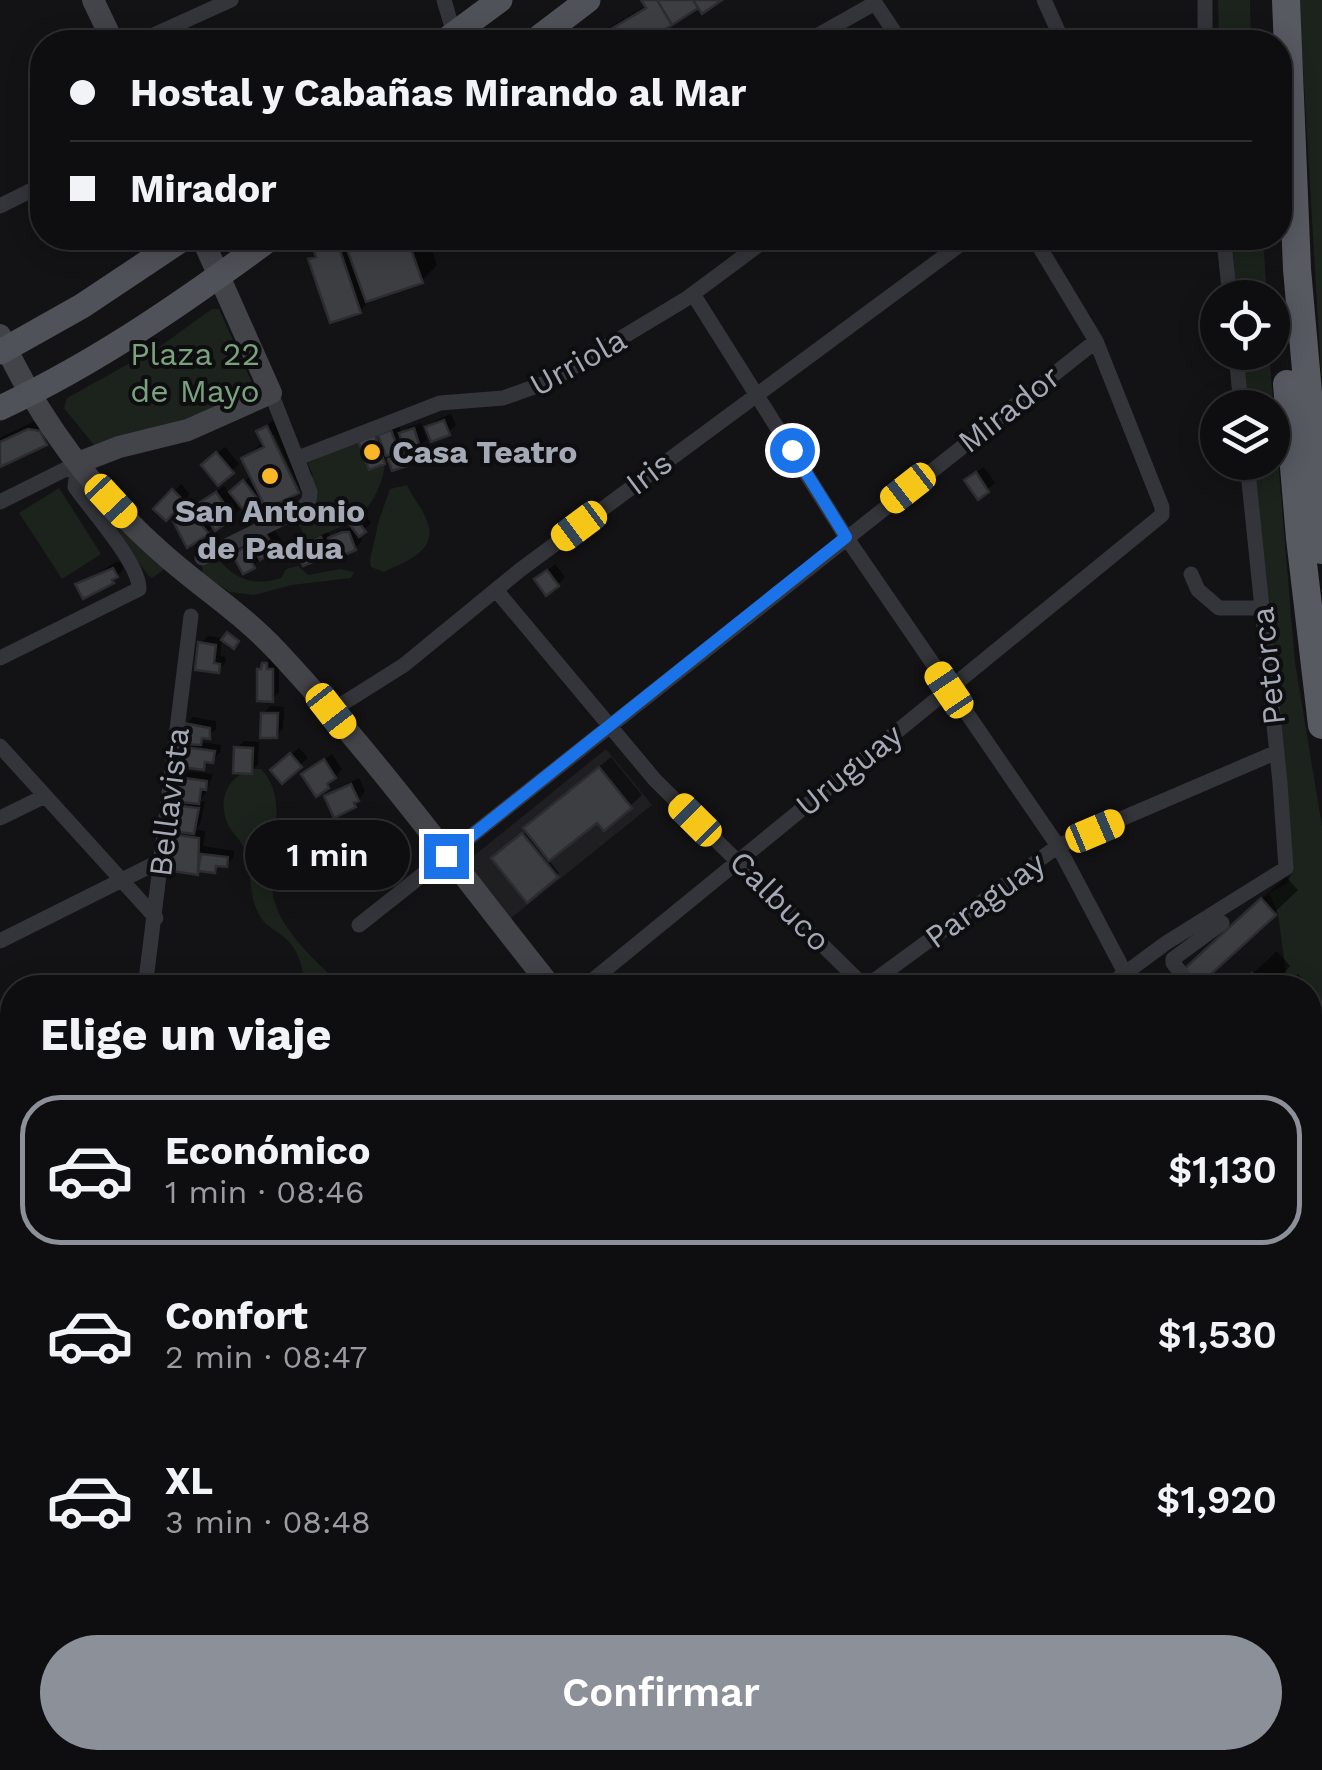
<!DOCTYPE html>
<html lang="es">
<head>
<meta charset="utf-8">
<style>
  :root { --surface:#0e0e10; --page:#171719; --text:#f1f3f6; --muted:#9b9c9f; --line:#2e2e30; --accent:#8c9099 }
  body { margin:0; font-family:"Work Sans",sans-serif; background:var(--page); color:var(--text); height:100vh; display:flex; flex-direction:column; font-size:38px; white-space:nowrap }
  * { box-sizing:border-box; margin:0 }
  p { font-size:32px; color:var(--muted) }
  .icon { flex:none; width:55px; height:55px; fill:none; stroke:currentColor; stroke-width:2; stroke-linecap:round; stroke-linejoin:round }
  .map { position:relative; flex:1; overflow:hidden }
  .details { position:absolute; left:0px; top:975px; width:1322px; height:795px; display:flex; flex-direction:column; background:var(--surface); border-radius:40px 40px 0 0; box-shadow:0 5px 25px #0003,0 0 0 2px var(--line) }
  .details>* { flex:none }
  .hud { position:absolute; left:30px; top:30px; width:1262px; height:220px; border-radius:40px; box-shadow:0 5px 25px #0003,0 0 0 2px var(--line); display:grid; align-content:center; height:220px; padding:0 40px; background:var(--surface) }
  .fabs { position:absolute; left:1200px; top:280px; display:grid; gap:20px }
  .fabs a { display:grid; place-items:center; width:90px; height:90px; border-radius:50%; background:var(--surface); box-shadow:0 5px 25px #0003,0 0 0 2px var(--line); font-size:50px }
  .end { position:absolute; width:45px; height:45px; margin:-22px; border:12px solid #1a73e8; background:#fff; box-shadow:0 0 0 5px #fff }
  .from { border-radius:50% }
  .bubble { position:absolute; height:70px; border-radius:35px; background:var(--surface); box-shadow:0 5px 25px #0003,0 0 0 2px var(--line); font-size:32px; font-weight:600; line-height:70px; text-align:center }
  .car { position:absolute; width:30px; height:60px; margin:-30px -15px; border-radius:12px; box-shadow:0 0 8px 2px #0007; background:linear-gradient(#f5c518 24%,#345 0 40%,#f5c518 0 76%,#345 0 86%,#f5c518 0) }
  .hud b { display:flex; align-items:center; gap:35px; height:95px; font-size:38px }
  .hud b+b { border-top:2px solid var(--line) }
  .hud i { width:25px; height:25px; background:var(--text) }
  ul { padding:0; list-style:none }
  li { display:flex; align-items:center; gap:30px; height:150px; margin:0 20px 15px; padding:0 20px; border:5px solid transparent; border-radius:40px }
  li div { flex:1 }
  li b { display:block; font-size:38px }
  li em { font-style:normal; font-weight:600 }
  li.current { border-color:var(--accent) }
  li>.icon { width:90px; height:90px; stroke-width:1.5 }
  h2 { padding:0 40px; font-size:45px; line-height:120px }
  .button { display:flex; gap:20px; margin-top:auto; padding:20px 40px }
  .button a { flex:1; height:115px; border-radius:60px; background:var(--accent); color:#fff; font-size:40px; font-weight:600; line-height:115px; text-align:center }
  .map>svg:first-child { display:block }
  .built { fill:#1f1f22 }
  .green { fill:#1b231c }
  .shadow { fill:#0007; fill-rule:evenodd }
  .building { fill:#3d3e42; stroke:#2d2d31; stroke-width:2.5 }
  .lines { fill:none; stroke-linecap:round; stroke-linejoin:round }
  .service { stroke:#34353a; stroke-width:8 }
  .minor { stroke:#34353a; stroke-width:15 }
  .tertiary { stroke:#34353a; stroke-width:20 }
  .secondary { stroke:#42444a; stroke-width:22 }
  .primary { stroke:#505259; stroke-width:25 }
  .trunk { stroke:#585a62; stroke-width:28 }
  .route { stroke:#1a73e8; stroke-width:12 }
  .poi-dot { fill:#f9b627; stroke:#0e0e10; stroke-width:4 }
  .labels { text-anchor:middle; stroke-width:8; stroke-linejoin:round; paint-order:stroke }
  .park-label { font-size:32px; fill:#7aa27d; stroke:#0e0e10 }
  .street-label { font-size:32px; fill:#a4a9b6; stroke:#0e0e10 }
  .poi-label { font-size:32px; font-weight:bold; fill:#a4a9b6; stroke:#0e0e10; text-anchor:start }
</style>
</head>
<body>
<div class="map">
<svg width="1322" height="1770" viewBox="0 0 1322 1770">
  <rect width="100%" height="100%" fill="#131315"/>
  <path class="built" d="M606,749L652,805L510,919L465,863Z
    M1322,1554V1633L1310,1649V1564Z"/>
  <path class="green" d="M1218,0H1250L1251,42H1219Z
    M1299,0H1322V388Z
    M1232,238H1263L1267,297H1237Z
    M212,309H219L253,385V394L182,424L94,445L64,408L67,398L159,347Z
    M1242,353H1269L1295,662L1322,826V1014L1310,1022V988L1288,987L1278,914L1269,893L1287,883L1292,873L1253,463L1272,462V408L1247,407Z
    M358,441L369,470L385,465C376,516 350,522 308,542L296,519C330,503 310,491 307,463Z
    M80,484L166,568L152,578L148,575Z
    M407,485C411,494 415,499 420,507C445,547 416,557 384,572L371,567L370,560L379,520L390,489Z
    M59,488L101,554L62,579L19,513Z
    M220,561C237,581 257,586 281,578L286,569L298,566L308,575L340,569L354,572L351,578L292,585L254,595L230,592L203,574L202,566L205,562Z
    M251,769H261C294,803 262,859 275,903C285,935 320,965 343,987H305C302,964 299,948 280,934C273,929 266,925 262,919C247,899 253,873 245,851C242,841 233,834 228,825C217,800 227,778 251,769Z
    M1322,1045V1144L1310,1089V1053Z
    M0,1270L12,1280V1427L0,1430Z
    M96,1758H111L123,1770H36Z"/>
  <path class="shadow" d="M644,0H718L699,4L637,42H585L647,5Z
    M314,238H428L437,265L422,280L372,298L360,311L311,260L318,253Z
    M283,412L313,475L300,489L274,434L270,438L263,497L247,511L236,497L233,499L240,510L207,532L184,515L224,486L230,494L252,475L244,459L264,441L259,432Z
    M451,414L456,425L449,432L428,428L435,421Z
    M41,418L57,431L45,443L0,464V438Z
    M421,423L427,440L411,451L413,456L406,464L393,468L389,456L384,462L361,441L398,424L402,434L409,427ZM405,442L407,449L392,455Z
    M225,447L239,464L218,483L211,459Z
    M984,467L995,483L979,496L975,473Z
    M181,484L190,494L166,518L156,509Z
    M365,514L371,523L359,534L362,541L355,548L334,546L327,553L298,549L305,542L328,532L331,538L338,531L353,527Z
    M273,528L281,540L253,566L236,555Z
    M116,562H120L124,568L113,581L78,585Z
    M555,564L565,577L558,584L545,572Z
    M208,636L222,638L220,656L226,657L225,663L218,670L200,644Z
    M271,656L279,663V692L272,699L260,670Z
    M270,706L284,707L283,729L276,736L263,714Z
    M193,717L216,721V729L201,742L221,745L220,753L203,768L186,748L193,742L186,724Z
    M244,741L259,742L258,764L251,771L237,748Z
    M299,748L308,758L283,781L281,763Z
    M332,754L342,769L328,786L312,767Z
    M611,757L642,795L630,806L598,819L548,859L559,873L527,899L494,859L528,830L537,817Z
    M186,771L213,774L205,794L199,801L205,802L200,824L194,830L205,831L203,846L234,851L233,858L226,865L220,864L214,870L201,868L197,872L173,835L179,830L175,816L190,801L179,778Z
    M359,778L365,791L355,805L327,797L334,790Z
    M1286,877L1298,890L1274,913L1209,946Z
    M1277,951L1290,966L1283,974L1290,982L1298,974L1310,988H1237Z
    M7,1026L12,1036L0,1046V1030Z
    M0,1073L12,1088L0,1099Z
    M1310,1098L1322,1111L1314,1121L1322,1127V1153L1310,1164Z
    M4,1105L12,1121L0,1131V1107Z
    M12,1147V1170L1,1175L0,1153Z
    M1322,1197V1222L1310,1233V1208Z
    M1322,1555V1622L1311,1634L1316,1640L1310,1647V1565Z"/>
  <path class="building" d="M641,0H657L672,25L642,42H589L646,8Z
    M657,0H693L698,8L672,25Z
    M693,0H722L702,14Z
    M310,238H336L361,313L330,323L308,259L316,257Z
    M343,238H407L423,283L366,302Z
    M444,420L450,435L431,442L425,427Z
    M267,426L299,493L266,509L241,458L264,447L256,431Z
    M414,428L421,450L406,455L399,433Z
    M28,429L40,431L47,445L0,467V442Z
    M391,430L399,452L386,456L378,435Z
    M375,435L385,464L369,470L358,441Z
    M216,452L234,473L218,486L201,465Z
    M403,454L407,466L392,471L388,459Z
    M976,472L989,492L978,500L964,480Z
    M243,480L261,503L247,514L229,492Z
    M172,489L185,502L166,521L153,509Z
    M216,492L234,518L215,531L197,504Z
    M190,511L209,534L187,548L173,521Z
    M357,520L366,532L359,537L350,525Z
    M342,532H349L356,550L337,558L328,538Z
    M265,533L276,550L260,560L250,543Z
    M321,537L329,555L303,566L295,548Z
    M244,548L255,568L243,574L232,554Z
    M113,568L118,577L112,580L114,583L83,599L75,584Z
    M547,570L559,586L546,596L534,579Z
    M227,632L239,641L234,649L221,640Z
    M198,642L216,645L214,663L220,664L219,673L195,670Z
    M262,663H267V669H273V702L257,701V669H261Z
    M261,713H278L277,738H260Z
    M184,723L210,728V739L202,738L201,745L183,744Z
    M184,747L215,751L213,763L205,762L204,770L181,767Z
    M234,747L253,748L252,774L233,773Z
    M290,753L302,767L282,784L270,770Z
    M324,759L336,778L327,784L329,788L316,797L301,774Z
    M599,767L632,808L604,831L597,823L549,861L523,828Z
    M177,777L207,781L206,790L201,789L199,804L173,801Z
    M351,784L359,801L354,803L356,807L334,818L324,796Z
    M181,806L199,808L194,834L171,831L173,815L180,816Z
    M522,833L558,877L527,903L491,858Z
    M171,834L199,838L198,875L166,870Z
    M201,854L228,857L227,867L216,866L215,873L198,871Z
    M1261,898L1276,915L1198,986L1183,970Z
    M1252,973L1265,988H1236Z
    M1310,1147L1320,1158L1310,1167Z
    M6,1151L12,1172L0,1178V1154Z
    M1312,1206L1322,1218V1226L1310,1236Z
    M12,1227V1253L0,1242Z
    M1322,1319V1350L1310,1360V1330Z
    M1322,1396V1426L1310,1438V1407Z
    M1322,1463V1483L1312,1472Z
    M12,1514V1538L0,1547V1519Z
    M1316,1559L1322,1566V1593L1312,1601L1322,1617L1310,1627V1564Z
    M1322,1729V1764L1310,1749V1738Z"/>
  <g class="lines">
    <path class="service" d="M1306,1758L1316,1770"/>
    <path class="minor" d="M444,0L454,34
      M873,0L901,42
      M1044,0L1063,42
      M1205,0V42
      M138,42L231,0
      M806,42L875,3
      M0,206L42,185
      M1224,241L1230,298
      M693,294L846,537L1058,846L1124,971
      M1236,352L1241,408
      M298,458L440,403L503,398L548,382L686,299L768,238
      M0,502L78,463
      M202,558L303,508L309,500L310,492L271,393
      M1191,574L1198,590L1219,608H1261
      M496,590L655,780L866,988
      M0,658L139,589C140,564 91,510 75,487L78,463
      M331,711L404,665L520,570L969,238
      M0,746L156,918
      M0,818L45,796
      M359,925L1096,341
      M0,941L162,860
      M145,988L191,616
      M583,988L1162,515V507L1096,341L1034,238
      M864,988L1058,846L1277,752
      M1105,988L1166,943L1286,868L1280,783L1247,462
      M1193,988L1173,963V959L1222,923
      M1310,1302L1322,1291
      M1310,1383L1322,1372
      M1310,1494L1322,1508
      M0,1624L12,1620
      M169,1758L173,1770
      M334,1758L339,1770
      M585,1758L597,1770
      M803,1758L815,1770
      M1016,1758L1028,1770
      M897,1770L905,1758"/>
    <path class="tertiary" d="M1310,1690L1322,1673
      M1243,1770L1257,1758"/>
    <path class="secondary" d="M93,0L113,42
      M0,335C38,418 94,493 162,553C200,587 243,614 278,652C376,757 462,875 552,988
      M78,463L119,447L188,430L271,393L202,238
      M1310,1037L1322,1029
      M0,1447L12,1443
      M1210,1758L1220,1770
      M425,1770L456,1758"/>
    <path class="primary" d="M443,42L500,0
      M533,42L588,0
      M0,352L82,306L184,238
      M0,408C98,362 184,302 271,238"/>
    <path class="trunk" d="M1286,0L1297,269L1322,550
      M1287,384L1300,538L1322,725"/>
  </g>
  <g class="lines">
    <path class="route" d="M446,856L846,537L792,450"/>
  </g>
  <g class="poi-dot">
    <circle cx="372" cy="452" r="10"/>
    <circle cx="270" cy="476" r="10"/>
  </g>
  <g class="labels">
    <g class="park-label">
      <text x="195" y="365">Plaza 22<tspan x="195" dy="37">de Mayo</tspan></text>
    </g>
    <g class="street-label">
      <text transform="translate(578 362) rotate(-29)" y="11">Urriola</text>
      <text transform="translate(1009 409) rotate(-38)" y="11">Mirador</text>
      <text transform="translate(649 473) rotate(-37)" y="11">Iris</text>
      <text transform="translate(1268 666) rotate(-96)" y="11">Petorca</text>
      <text transform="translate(849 770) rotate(-39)" y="11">Uruguay</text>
      <text transform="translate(169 802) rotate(-83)" y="11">Bellavista</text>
      <text transform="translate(985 900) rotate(-36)" y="11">Paraguay</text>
      <text transform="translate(780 901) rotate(45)" y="11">Calbuco</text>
    </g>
    <g class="poi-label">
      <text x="392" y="463">Casa Teatro</text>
      <text x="270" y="522" text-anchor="middle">San Antonio<tspan x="270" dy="37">de Padua</tspan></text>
    </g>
  </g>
</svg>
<div class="fabs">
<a><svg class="icon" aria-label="locate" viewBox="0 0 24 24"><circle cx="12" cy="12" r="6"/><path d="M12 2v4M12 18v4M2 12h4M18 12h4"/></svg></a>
<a><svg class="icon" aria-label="layers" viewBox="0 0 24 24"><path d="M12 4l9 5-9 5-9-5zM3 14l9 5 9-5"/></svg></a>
</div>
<i class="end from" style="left:792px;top:450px"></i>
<i class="end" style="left:446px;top:856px"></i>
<div class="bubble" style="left:245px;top:820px;width:165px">1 min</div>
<i class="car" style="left:908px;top:488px;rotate:232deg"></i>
<i class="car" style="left:111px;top:501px;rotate:137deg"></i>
<i class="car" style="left:579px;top:526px;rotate:233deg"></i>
<i class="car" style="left:949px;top:690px;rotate:326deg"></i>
<i class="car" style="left:331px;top:711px;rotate:142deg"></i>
<i class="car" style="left:695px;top:820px;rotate:315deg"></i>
<i class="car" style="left:1095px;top:831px;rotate:67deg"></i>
<div class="hud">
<b><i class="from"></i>Hostal y Cabañas Mirando al Mar</b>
<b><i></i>Mirador</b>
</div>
<section class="details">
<h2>Elige un viaje</h2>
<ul>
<li class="current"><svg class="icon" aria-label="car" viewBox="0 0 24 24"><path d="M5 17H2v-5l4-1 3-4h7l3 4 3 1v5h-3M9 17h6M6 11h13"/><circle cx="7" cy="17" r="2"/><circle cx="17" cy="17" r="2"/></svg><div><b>Económico</b><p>1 min · 08:46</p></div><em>$1,130</em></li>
<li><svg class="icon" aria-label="car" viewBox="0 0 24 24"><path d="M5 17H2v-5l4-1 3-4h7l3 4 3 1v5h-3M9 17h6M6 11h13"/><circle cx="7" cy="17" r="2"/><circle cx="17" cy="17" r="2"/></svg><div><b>Confort</b><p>2 min · 08:47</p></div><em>$1,530</em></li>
<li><svg class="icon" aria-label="car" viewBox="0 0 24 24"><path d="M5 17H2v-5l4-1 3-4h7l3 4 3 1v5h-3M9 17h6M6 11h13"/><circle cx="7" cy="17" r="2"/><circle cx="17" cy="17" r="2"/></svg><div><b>XL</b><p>3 min · 08:48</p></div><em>$1,920</em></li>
</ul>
<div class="button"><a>Confirmar</a></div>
</section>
</div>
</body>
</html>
